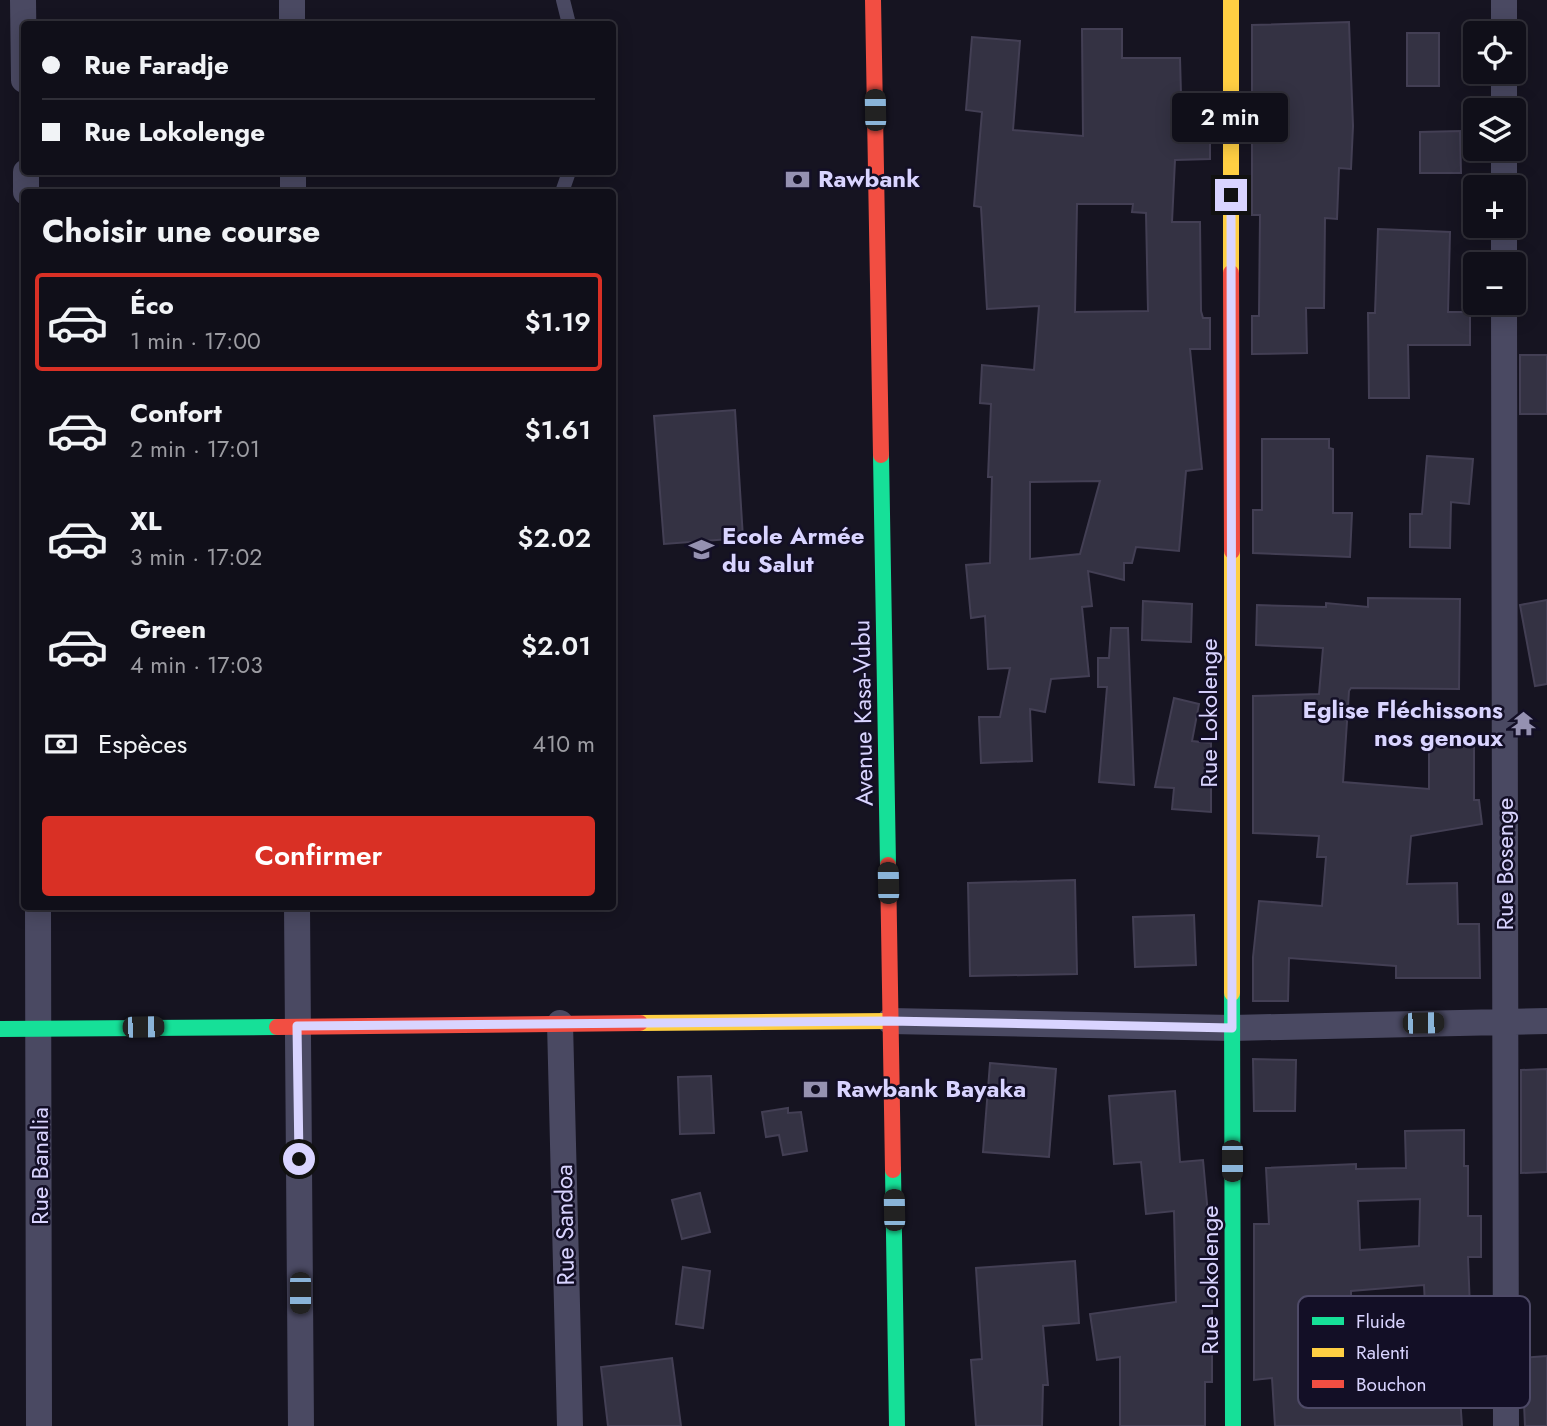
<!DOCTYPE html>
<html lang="fr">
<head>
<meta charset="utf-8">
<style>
  :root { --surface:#100f19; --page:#191822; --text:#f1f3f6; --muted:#9c9ca2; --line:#302f38; --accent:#d93025 }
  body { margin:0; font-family:Jost,sans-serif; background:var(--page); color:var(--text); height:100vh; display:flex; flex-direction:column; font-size:26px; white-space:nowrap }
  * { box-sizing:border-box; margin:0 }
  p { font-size:23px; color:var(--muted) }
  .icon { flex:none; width:38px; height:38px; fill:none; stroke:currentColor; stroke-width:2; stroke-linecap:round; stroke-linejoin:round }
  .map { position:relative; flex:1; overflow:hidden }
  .drawer { position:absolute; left:21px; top:189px; width:595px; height:721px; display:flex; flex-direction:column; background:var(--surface); border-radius:7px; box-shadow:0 4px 18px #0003,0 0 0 2px var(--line) }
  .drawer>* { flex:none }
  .guide { position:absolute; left:21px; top:21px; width:595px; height:154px; border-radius:7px; box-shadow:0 4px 18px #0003,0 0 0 2px var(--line); display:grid; align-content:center; height:154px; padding:0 21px; background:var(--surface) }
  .fabs { position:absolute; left:1463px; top:21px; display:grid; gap:14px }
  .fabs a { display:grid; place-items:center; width:63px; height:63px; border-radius:7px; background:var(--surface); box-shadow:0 4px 18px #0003,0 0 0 2px var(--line); font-size:35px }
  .end { position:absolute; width:32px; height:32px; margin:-16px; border:9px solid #d9d4ff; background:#111; box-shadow:0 0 0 4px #111 }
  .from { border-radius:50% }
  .bubble { position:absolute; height:49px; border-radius:7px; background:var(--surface); box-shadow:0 4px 18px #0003,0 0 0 2px var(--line); font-size:23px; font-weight:600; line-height:49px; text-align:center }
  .car { position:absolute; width:21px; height:42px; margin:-21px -10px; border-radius:9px; box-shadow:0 0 5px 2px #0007; background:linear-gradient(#222 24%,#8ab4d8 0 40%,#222 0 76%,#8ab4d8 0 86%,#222 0) }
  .guide b { display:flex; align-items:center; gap:24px; height:66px; font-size:26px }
  .guide b+b { border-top:2px solid var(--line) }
  .guide i { width:18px; height:18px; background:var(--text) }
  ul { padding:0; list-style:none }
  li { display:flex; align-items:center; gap:21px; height:98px; margin:0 14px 10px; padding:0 7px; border:4px solid transparent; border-radius:7px }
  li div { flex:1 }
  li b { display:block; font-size:26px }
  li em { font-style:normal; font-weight:600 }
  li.on { border-color:var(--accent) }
  li>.icon { width:63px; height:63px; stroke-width:1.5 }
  h2 { padding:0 21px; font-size:32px; line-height:84px }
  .pay { display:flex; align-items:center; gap:18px; height:77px; padding:0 21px; font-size:26px }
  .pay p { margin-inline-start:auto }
  .action { display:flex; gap:14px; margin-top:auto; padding:14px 21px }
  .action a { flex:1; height:80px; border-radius:7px; background:var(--accent); color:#fff; font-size:28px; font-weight:600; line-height:80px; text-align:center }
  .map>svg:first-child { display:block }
  .building { fill:#343243; stroke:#433f54; stroke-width:2; fill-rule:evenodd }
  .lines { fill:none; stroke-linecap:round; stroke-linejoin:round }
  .lane { stroke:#4a4962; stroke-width:14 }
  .street { stroke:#4a4962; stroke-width:26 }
  .fast { stroke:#16e098; stroke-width:16 }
  .slow { stroke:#ffcf43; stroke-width:16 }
  .jam { stroke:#f24e42; stroke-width:16 }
  .route { stroke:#d9d4ff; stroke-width:9 }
  .labels { text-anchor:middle; stroke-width:5; stroke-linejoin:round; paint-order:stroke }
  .poi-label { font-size:24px; font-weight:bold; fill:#d9d4ff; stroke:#130f26; text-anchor:start }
  .street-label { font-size:24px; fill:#d9d4ff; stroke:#130f26 }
  .key { fill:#130f26; stroke:#4e4a67; stroke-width:2 }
  .key-label { font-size:19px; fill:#d9d4ff }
</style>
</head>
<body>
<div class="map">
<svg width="1547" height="1426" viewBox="0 0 1547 1426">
  <rect width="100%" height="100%" fill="#161421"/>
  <path class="building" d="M1349,22L1353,126L1351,169L1339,168L1337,219L1325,218L1324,308H1306L1307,353L1252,354V316H1259L1260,215H1252V25Z
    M1082,29H1122V58H1180L1182,132H1210V159L1175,160L1172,222H1200L1201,311L1203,318H1210V349H1190L1202,469L1186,471L1179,551L1136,547L1132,563H1124V580L1088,571L1092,606L1082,607L1089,676L1051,679L1045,712L1030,709L1032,761L981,763L979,717H1000L1010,668L988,669L985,616L971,618L966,565L990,563L992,477H988L991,404L980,403L982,365L1034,370L1039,306L987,309L981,207L974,206L982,112L966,110L972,37L1020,41L1013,130L1083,136ZM1077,204H1133L1132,212L1146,213L1148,311L1075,312ZM1100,481L1080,554L1030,559V482Z
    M1407,33H1439V86H1407Z
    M1460,131L1461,173H1420V132Z
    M1378,229L1450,232L1448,312H1470V345H1408L1409,398H1369L1368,313H1375Z
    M1520,355H1547V414H1520Z
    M735,410L743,538L664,544L654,416Z
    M1262,439H1329V448L1333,449V513H1352L1350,557L1253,553V510H1262Z
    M1427,456L1473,459L1469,504L1451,502L1450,548L1410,547V514H1422Z
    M1368,598L1460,599L1459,689L1351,688L1349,691L1343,782L1429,789V743H1474V800H1479L1482,824L1411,836L1407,884L1457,883L1458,924H1479L1480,978H1396V966L1289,958L1288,1001H1253V957L1259,901L1322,906L1326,857H1317L1319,836L1253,833V696L1319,694L1323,648L1256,645L1257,605L1326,607V603L1368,607Z
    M1547,600V684L1535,686L1520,605Z
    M1143,601L1192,604L1191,642L1142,640Z
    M1111,628H1128L1134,785L1099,782L1107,687H1098V658H1109Z
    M1174,698L1199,704L1192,741L1211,743V812L1172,809L1174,788L1155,787Z
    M1075,880L1077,974L970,976L968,883Z
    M1194,915L1196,965L1135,967L1133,917Z
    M1253,1059L1296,1060L1295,1111H1254Z
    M990,1063L1056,1069L1049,1157L983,1152Z
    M1547,1069V1172L1521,1173V1070Z
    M711,1076L714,1133L680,1134L678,1077Z
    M1175,1091L1180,1162L1203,1160L1209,1225H1212V1382H1205V1426H1120V1357L1097,1360L1090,1314L1176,1302L1174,1211L1146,1214L1141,1162L1114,1164L1109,1096Z
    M788,1108V1113L801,1112L807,1151L783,1155L779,1135L766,1137L762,1112Z
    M1464,1130V1166H1468V1216H1481V1257H1468L1470,1309H1484L1486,1352L1457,1353L1462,1426H1275L1272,1378L1254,1380V1224H1269L1266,1168L1356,1164V1169L1406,1168L1405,1131ZM1420,1199L1419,1246L1360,1250L1358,1201ZM1424,1285L1428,1365L1351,1369L1345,1319H1351V1291Z
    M700,1193L710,1232L682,1239L672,1200Z
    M1075,1261L1079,1323L1043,1326L1048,1385H1043L1042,1426H976L971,1360L982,1359L976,1268Z
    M683,1267L710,1271L703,1328L676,1324Z
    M1547,1356V1426H1525L1522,1358Z
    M672,1358L681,1426H608L601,1367Z"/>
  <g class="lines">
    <path class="lane" d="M563,0L569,24
      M562,192L569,172"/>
    <path class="street" d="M23,0L24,80
      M292,0V24
      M1504,0V33
      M1504,72V110
      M1504,149V187
      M26,172V192
      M293,172V192
      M1504,226V264
      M1504,303L1506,1426
      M38,906L39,1426
      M297,906L301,1426
      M890,1021L1232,1028L1547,1021
      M560,1023L570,1426"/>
    <path class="fast" d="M881,455L888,865
      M1232,993L1233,1426
      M0,1029L277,1027
      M893,1170L897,1426"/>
    <path class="slow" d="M1231,0V273
      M1232,551V993
      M640,1023L890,1021"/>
    <path class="jam" d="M873,0L881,455
      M1231,273L1232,551
      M888,865L893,1170
      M277,1027L640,1023"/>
  </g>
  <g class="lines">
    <path class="route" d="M299,1159L297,1026L890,1021L1232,1028L1231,195"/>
  </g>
  <defs>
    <symbol id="bank-bare" viewBox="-9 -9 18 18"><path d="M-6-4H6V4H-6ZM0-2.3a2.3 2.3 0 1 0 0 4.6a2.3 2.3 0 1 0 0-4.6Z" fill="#9591b1" stroke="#130f26" stroke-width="2.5" paint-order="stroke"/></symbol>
    <symbol id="school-bare" viewBox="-9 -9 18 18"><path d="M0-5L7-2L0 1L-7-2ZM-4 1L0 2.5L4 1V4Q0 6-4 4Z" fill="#9591b1" stroke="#130f26" stroke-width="2.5" paint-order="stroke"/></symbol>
    <symbol id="temple-bare" viewBox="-9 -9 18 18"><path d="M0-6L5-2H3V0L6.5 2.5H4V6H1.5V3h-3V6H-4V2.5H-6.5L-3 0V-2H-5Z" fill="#9591b1" stroke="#130f26" stroke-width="2.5" paint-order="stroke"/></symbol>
  </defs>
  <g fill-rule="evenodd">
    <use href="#bank-bare" x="780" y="162" width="35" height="35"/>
    <use href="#school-bare" x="684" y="532" width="35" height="35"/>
    <use href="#temple-bare" x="1506" y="706" width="35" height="35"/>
    <use href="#bank-bare" x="798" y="1072" width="35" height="35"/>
  </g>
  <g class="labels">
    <g class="poi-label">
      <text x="818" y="187">Rawbank</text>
      <text x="722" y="544">Ecole Armée<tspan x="722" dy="28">du Salut</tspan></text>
      <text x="1503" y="718" text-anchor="end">Eglise Fléchissons<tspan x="1503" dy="28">nos genoux</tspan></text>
      <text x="836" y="1097">Rawbank Bayaka</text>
    </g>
    <g class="street-label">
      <text transform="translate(863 713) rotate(-91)" y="8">Avenue Kasa-Vubu</text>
      <text transform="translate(1209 713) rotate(-90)" y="8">Rue Lokolenge</text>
      <text transform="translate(1505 864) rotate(-90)" y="8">Rue Bosenge</text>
      <text transform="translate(40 1166) rotate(-90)" y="8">Rue Banalia</text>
      <text transform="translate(565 1225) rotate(-91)" y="8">Rue Sandoa</text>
      <text transform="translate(1210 1280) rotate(-90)" y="8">Rue Lokolenge</text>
    </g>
  </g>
  <rect x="1298" y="1296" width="232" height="112" rx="10" class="key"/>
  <rect x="1312" y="1317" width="32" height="8" fill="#16e098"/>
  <rect x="1312" y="1348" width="32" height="9" fill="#ffcf43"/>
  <rect x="1312" y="1380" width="32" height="8" fill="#f24e42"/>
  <g class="key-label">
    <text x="1356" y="1328">Fluide</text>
    <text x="1356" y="1359">Ralenti</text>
    <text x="1356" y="1391">Bouchon</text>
  </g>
</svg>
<div class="fabs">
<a><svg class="icon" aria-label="locate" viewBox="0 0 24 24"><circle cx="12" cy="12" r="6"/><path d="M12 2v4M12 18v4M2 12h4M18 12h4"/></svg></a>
<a><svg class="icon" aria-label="layers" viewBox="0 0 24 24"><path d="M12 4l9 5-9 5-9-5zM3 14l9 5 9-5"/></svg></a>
<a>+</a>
<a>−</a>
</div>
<i class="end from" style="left:299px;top:1159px"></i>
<i class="end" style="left:1231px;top:195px"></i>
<div class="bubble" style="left:1172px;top:93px;width:116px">2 min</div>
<i class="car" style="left:875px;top:110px;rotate:359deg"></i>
<i class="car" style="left:888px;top:883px;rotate:359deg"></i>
<i class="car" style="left:1423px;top:1023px;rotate:89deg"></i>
<i class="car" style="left:143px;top:1027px;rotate:89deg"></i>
<i class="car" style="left:1232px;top:1161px;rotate:180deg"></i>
<i class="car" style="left:894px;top:1210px;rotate:359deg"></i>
<i class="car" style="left:300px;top:1293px;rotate:180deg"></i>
<div class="guide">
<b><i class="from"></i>Rue Faradje</b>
<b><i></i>Rue Lokolenge</b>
</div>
<section class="drawer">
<h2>Choisir une course</h2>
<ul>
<li class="on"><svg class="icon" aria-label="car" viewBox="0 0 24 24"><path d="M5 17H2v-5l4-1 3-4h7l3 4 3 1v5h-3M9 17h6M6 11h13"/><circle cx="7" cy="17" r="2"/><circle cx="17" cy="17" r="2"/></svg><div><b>Éco</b><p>1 min · 17:00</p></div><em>$1.19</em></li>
<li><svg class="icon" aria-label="car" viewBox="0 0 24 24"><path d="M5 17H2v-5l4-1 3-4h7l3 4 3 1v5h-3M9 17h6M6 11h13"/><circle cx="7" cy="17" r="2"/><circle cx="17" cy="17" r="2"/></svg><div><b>Confort</b><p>2 min · 17:01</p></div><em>$1.61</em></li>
<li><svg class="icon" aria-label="car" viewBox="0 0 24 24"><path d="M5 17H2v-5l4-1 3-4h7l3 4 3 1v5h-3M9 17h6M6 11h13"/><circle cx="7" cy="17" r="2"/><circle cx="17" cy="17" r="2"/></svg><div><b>XL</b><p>3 min · 17:02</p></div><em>$2.02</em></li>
<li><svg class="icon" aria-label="car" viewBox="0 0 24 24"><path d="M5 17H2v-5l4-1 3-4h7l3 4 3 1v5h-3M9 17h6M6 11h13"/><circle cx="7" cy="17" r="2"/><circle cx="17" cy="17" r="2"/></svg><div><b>Green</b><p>4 min · 17:03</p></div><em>$2.01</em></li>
</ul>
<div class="pay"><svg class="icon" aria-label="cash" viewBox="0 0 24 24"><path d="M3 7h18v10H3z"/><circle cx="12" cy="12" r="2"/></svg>Espèces<p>410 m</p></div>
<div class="action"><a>Confirmer</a></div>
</section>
</div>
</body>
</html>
